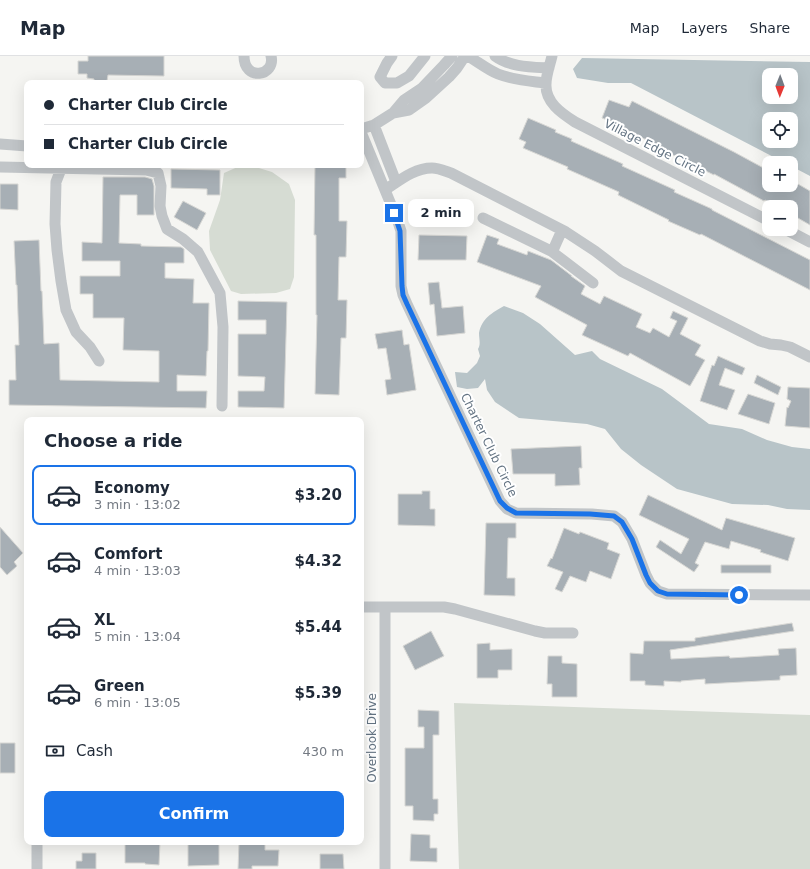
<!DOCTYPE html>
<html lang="en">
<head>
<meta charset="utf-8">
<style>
  :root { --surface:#fff; --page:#f2f2f3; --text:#1f2937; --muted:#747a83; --line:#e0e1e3; --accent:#1a73e8 }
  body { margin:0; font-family:"DejaVu Sans",sans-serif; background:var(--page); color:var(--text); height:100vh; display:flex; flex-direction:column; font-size:15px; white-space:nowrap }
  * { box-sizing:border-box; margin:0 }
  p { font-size:13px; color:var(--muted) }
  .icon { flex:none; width:22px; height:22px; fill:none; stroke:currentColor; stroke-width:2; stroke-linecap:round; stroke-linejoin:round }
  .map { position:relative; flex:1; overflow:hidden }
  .details { position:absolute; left:24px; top:361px; width:340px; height:428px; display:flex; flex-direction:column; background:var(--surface); border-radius:8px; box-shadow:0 4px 16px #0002 }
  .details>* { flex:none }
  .hud { position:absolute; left:24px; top:24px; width:340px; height:88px; border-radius:8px; box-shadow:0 4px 16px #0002; display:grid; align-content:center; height:88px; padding:0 20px; background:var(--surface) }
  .needle { width:26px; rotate:181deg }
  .tools { position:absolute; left:762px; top:12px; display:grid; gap:8px }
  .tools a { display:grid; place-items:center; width:36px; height:36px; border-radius:8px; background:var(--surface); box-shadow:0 4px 16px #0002; font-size:20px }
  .end { position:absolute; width:18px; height:18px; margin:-9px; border:5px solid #1a73e8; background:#fff; box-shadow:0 0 0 2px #fff }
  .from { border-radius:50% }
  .bubble { position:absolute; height:28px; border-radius:8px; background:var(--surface); box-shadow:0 4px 16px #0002; font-size:13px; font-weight:700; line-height:28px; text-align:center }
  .hud b { display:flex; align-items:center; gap:14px; height:38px; font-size:15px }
  .hud b+b { border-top:1px solid var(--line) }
  .hud i { width:10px; height:10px; background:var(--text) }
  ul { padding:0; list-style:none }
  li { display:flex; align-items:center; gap:12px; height:60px; margin:0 8px 6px; padding:0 12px; border:2px solid transparent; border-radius:8px }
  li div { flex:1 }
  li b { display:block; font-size:15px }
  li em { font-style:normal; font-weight:700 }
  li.selected { border-color:var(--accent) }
  li>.icon { width:36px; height:36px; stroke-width:1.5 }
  h2 { padding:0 20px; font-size:18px; line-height:48px }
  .pay { display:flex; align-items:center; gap:10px; height:44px; padding:0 20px; font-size:15px }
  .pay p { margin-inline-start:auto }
  .primary-button { display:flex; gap:8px; margin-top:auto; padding:8px 20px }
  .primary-button a { flex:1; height:46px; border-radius:8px; background:var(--accent); color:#fff; font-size:16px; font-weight:700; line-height:46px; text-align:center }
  header { display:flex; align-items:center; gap:24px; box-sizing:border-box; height:56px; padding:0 20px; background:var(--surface); border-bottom:1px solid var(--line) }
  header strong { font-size:19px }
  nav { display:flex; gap:22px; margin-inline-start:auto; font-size:14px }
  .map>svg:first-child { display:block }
  .green { fill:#d6dcd3 }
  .water { fill:#b8c4c8; fill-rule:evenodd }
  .building { fill:#a7afb5; stroke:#d7d7d4 }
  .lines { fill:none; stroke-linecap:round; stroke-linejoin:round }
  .minor { stroke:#c1c5c8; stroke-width:11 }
  .route { stroke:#1a73e8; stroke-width:5 }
  .labels { text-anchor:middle; stroke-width:4; stroke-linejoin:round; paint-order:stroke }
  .street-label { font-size:12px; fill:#647483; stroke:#fff }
</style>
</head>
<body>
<header>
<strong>Map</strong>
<nav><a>Map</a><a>Layers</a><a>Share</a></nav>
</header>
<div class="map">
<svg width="810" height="813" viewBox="0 0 810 813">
  <rect width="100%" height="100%" fill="#f5f5f2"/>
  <path class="green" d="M242,109H249L272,116L289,128L295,144L294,221L290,233L276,237L241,238L231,235L210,194L209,175L220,144L224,117Z
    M454,647L810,659V813H459Z"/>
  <path class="water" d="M582,2L810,6V120L791,110V107H785L631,27H608L577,22L573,13ZM769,19H791V41H769ZM769,63H791V85H769Z
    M504,250L523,257L540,268L575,299L592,295L600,303L662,333L709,368L742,373L767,384L792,391L810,393V454L787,453L768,449L732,448L677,433L641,409L621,393L605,373L587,368L519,362L495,346L487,334L485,323L478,332L467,333L457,331L455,316L467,317L477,307L480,300L478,293C481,288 479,283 479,277C482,262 492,257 504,250Z"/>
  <path class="building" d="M88,0H164V20L108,19L107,25H94V23L87,22V18H78V5H88Z
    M609,44L629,51L632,45L734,96L769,115V129H791V124L810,135V169L791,158V151H778L765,144L764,145L714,118V119L669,97L670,96L619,70L620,69L602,62Z
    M528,62L556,74L555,76L572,83L571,85L623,108L622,110L675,134L674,136L712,153V154L810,204V234L701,178L700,179L668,165L669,164L618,139L619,136L567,113L568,111L523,92L526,86L519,83Z
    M315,109H346V122H339V165H347L346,201H339L338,244H347L346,282H341L339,339L315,338L317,259H316V179H314Z
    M171,113L220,114V139H207V133L171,132Z
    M103,121H145L152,123L154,130V159H137V139H120L119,187L141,188V190L181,191L184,193V207H165V222L194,223L193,247H209L208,295H207L206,320L177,319V335H207L206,352L9,349V324H16L15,289H19L17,229H16L14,185L39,184L41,235H42L44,288L59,287L60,324L159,326V295L123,294L124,262H93V238H80V220H120V205H82V186L102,187Z
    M0,128H18V154L0,153Z
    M183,145L206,157L197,174L174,161Z
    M419,179L467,180L466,204H418Z
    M487,179L499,183L497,188L527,199L528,195L551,204L572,220H571L585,230L581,238L600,248L604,240L642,258L636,271L650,277L653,272L669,281L677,265L670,262L673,255L688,262L680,278L701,289L695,299L705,304L690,330L630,297L628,300L582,279L587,269L535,241L541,230L477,206Z
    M439,226L442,252L463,250L465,277L437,280L434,248L430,249L428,227Z
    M238,245L287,246L284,352L238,351V335H264L265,321L238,320V278H266V264H238Z
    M402,274L404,289L409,288L416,334L387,339L385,324L391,323L386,292L378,293L375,278Z
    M718,300L745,312L742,319L725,312L719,329L735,334L727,354L700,345L712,309L714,310Z
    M757,319L781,331L778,339L754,327Z
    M788,331L810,332V372L785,370L787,351L788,352L791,345L787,343Z
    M748,338L775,347L769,368L738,358Z
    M581,390L582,412H579L580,429L555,430V418H513L511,393Z
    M422,435H430V453H435V470L398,469V438H422Z
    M648,439L722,474L726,462L795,482L788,505L760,496L761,494L731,485L729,493L705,486L695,507L699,509L694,516L656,491L660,484L681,498L689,483L639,459Z
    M486,467H516V482H508L507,522H515V540L484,539Z
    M0,471L23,497L14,506L17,510L7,519L0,511Z
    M564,472L579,478L580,476L609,487L607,493L620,498L611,523L590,515L586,526L570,520L562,536L555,533L563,516L547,510L551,502L552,503Z
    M721,509H771V517H721Z
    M792,567L794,575L670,594L671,603L729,600L730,602L779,599L778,593L796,592L797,619L780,620V624L705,628V623L681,625V626L664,625V630L645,629V625H630V597L643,598L644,585H695V582Z
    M431,575L444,600L415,614L403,590Z
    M490,587V594L512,593V614H498V622H477V588Z
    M548,600H562V607L577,608V641H552V628H547Z
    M418,654L439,655V679H433V743H438V758H434V765L413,764V750H405V692H424V671H418Z
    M0,687H15V717H0Z
    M411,778L430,779V792H437V806L410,805Z
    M125,786H160L159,809L145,808V807H125Z
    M188,786H211V788H219V809L188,810Z
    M239,786L265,787V794H279L278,810H252V813H238Z
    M82,797H96V813H76V805H82Z
    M320,798H343L344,813H320Z"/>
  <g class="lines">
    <path class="minor" d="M244,0C244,26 276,20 271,0
      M392,0L387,7L380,21L385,27H397L409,20L425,0
      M468,0C478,6 488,14 498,18C513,24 530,25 545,27
      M495,0C510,11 530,11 549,12
      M552,0C550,9 546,19 546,28C545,46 561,57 575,66L769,165
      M393,57L409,54L426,42L449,21L457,12L465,0
      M374,69L396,126
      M361,73L374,69L393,57L404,44L422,32L444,9L452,0
      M361,76L397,163L401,175V230L403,239L407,248L500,445L507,453L516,457L592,458L614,460L622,466L632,483L646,519L650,527L658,535L667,538L810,539
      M0,88L27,90
      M61,109V113L56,126L55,168L57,194L61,225L66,254L76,276L90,291L99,305
      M0,111L146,114L158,117L161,130L160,150L162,160L167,173L183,183L198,196L220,237L223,271L222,350
      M385,134C399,125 414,112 432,112C438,112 445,115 451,117L566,176L595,195L621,215L760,285L770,288L781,289L790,291L810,301
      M483,162L551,195L554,192L562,174
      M785,173L810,186
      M551,195L593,227
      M361,551H444L455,553L535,575L545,577H573
      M385,552V813
      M37,786V813"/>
  </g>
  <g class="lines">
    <path class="route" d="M394,157L400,175L402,230L403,239L407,248L500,445L507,452L516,457L590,458L614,460L622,466L632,483L646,519L650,527L658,535L667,538L739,539"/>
  </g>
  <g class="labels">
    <g class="street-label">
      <text transform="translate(655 92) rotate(27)" y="4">Village Edge Circle</text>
      <text transform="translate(489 389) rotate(64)" y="4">Charter Club Circle</text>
      <text transform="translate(372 682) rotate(-90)" y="4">Overlook Drive</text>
    </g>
  </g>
</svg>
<div class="tools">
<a><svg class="needle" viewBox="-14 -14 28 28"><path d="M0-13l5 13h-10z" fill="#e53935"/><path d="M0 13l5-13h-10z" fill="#747a83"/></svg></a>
<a><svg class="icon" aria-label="locate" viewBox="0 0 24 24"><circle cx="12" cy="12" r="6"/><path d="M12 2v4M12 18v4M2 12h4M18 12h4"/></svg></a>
<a>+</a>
<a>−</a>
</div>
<i class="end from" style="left:739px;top:539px"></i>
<i class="end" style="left:394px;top:157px"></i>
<div class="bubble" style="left:408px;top:143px;width:66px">2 min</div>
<div class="hud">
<b><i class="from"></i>Charter Club Circle</b>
<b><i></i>Charter Club Circle</b>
</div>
<section class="details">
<h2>Choose a ride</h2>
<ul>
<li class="selected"><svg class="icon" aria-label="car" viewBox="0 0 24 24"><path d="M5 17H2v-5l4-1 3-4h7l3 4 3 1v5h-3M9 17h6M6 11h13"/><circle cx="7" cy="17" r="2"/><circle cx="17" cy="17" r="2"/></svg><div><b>Economy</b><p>3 min · 13:02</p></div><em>$3.20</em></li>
<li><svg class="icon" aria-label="car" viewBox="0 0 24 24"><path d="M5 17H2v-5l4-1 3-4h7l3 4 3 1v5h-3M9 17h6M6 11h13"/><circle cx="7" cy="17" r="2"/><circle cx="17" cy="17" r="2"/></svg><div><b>Comfort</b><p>4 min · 13:03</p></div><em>$4.32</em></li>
<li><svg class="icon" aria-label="car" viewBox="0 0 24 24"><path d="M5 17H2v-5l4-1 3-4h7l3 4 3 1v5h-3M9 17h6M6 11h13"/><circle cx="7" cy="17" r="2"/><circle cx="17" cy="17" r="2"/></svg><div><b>XL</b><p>5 min · 13:04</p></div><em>$5.44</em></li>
<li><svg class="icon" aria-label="car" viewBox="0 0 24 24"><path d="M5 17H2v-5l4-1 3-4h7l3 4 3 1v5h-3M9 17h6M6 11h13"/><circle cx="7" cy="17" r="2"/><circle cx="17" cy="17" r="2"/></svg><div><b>Green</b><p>6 min · 13:05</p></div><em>$5.39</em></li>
</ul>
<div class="pay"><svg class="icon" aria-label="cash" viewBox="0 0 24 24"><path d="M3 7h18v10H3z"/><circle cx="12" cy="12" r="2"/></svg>Cash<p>430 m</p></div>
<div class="primary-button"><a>Confirm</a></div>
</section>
</div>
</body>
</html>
